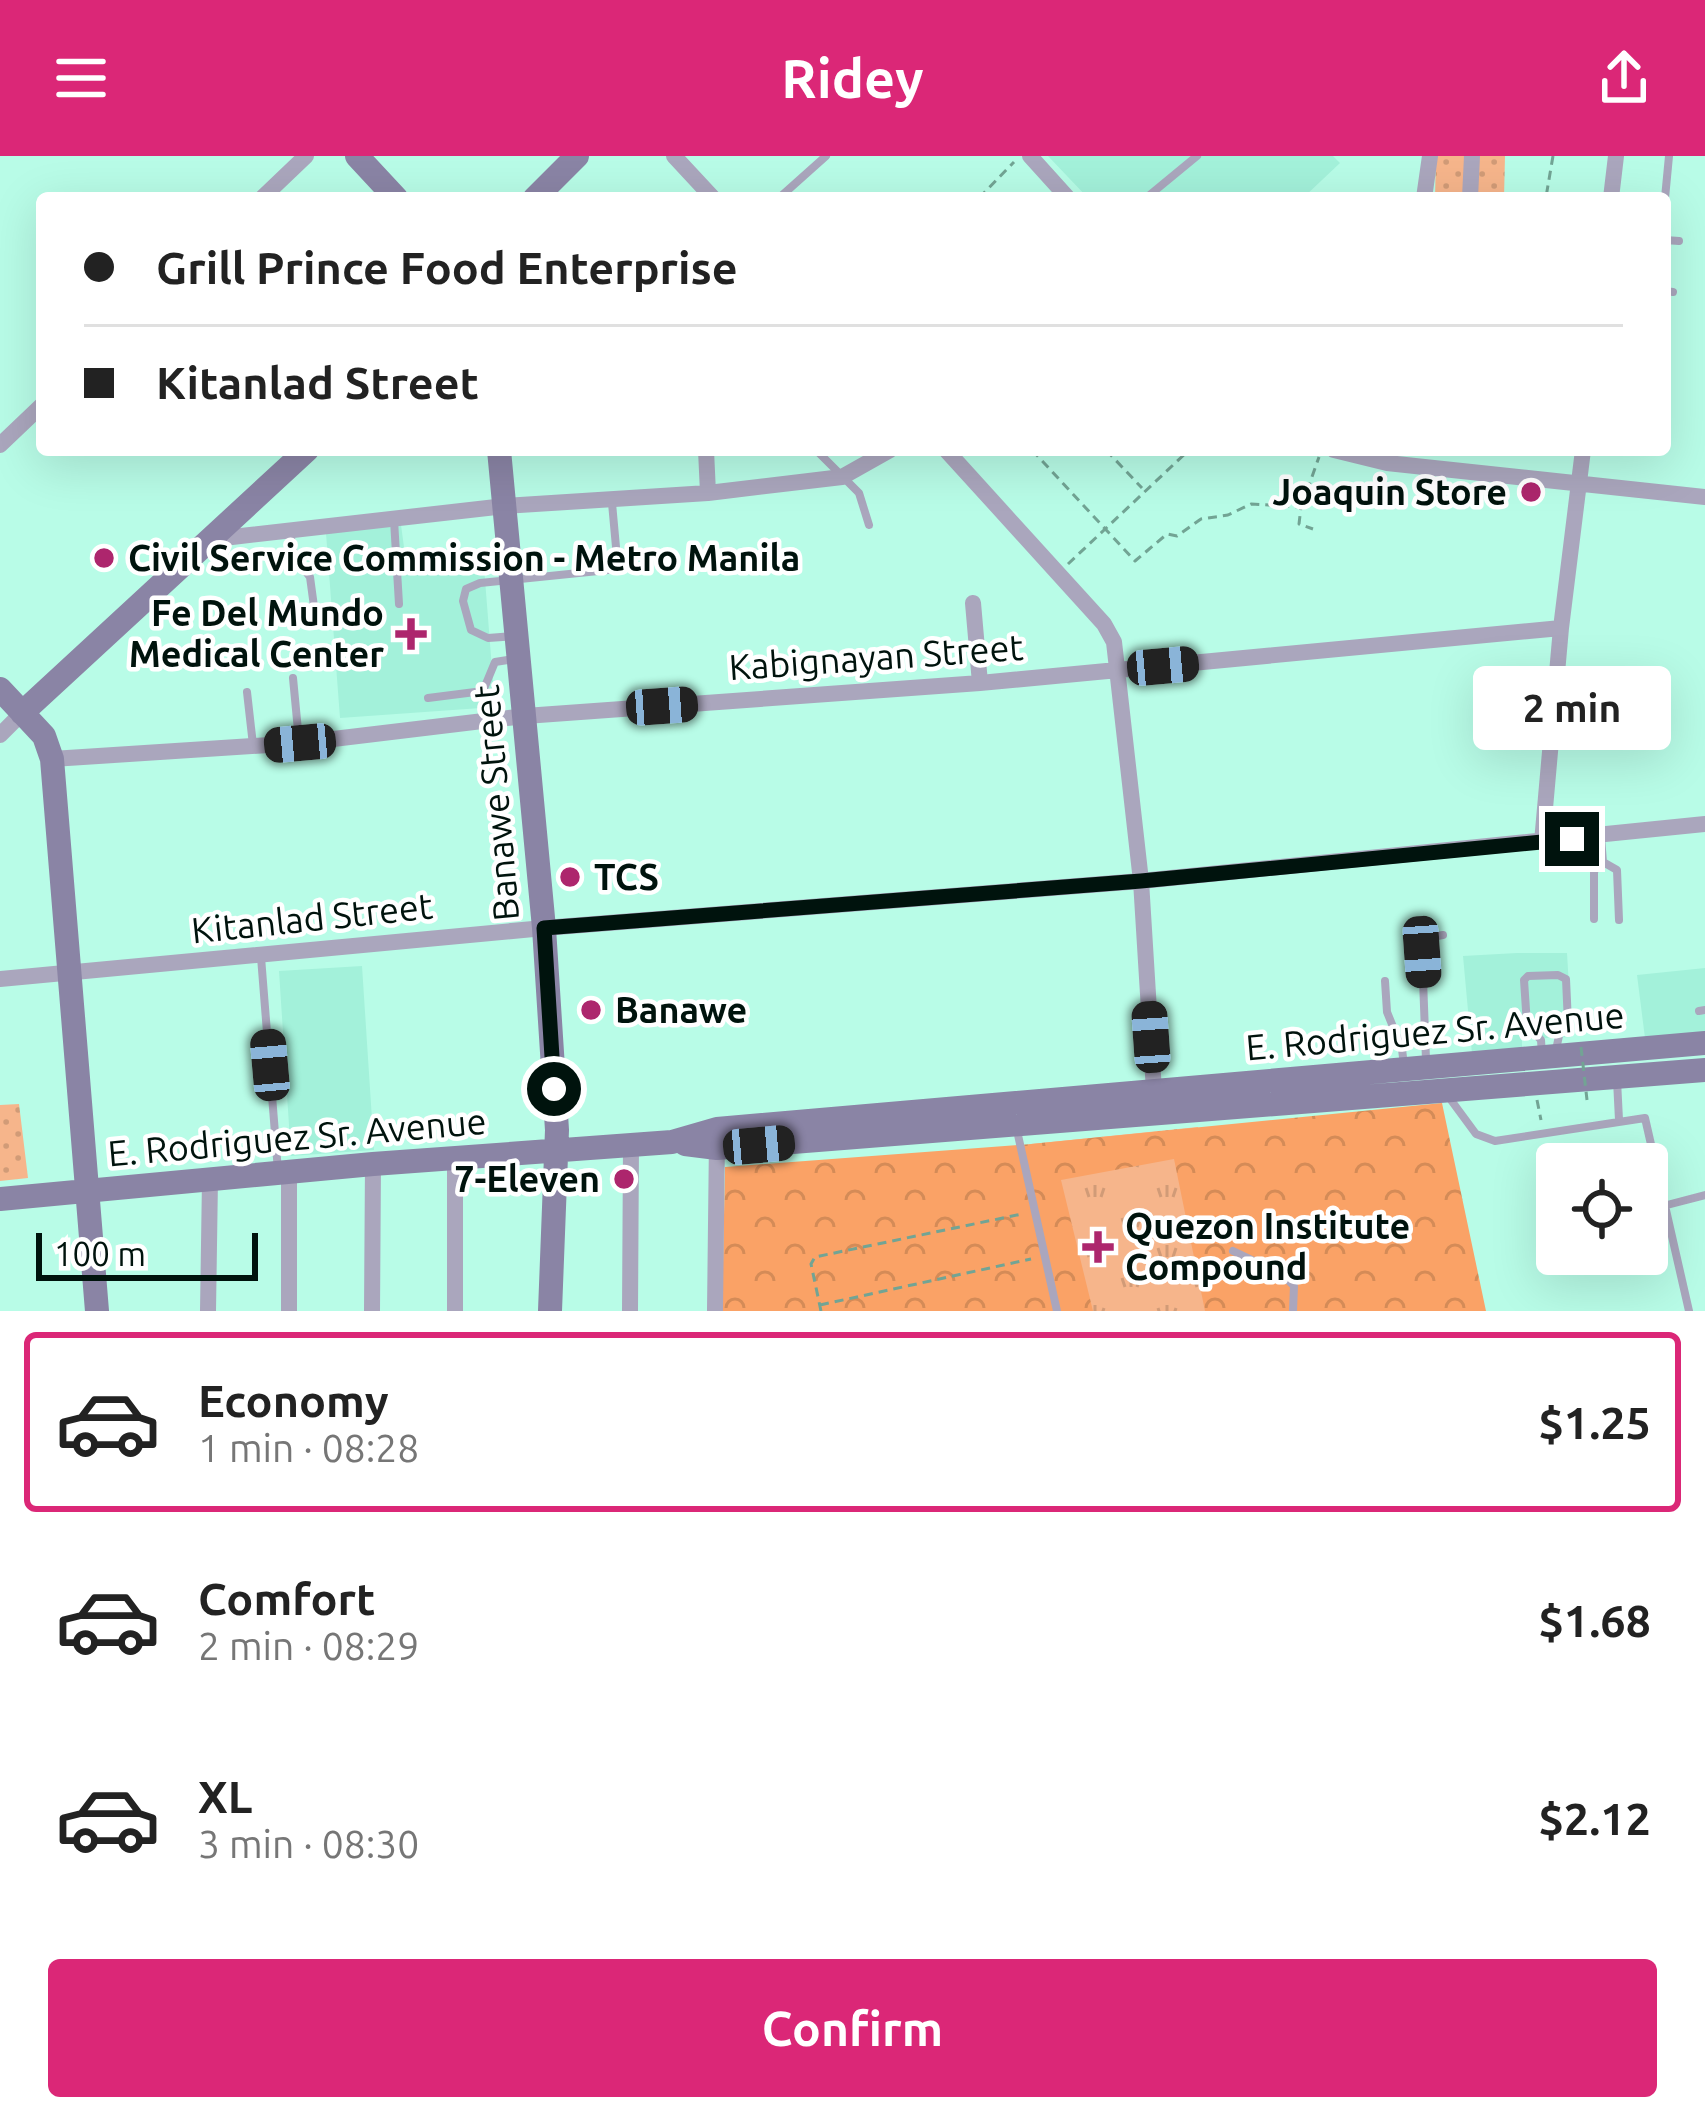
<!DOCTYPE html>
<html lang="en">
<head>
<meta charset="utf-8">
<style>
  :root { --surface:#fff; --page:#f6f6f6; --text:#222; --muted:#767676; --line:#e0e0e0; --accent:#db2777 }
  body { margin:0; font-family:Ubuntu,sans-serif; background:var(--page); color:var(--text); height:100vh; display:flex; flex-direction:column; font-size:45px; white-space:nowrap }
  * { box-sizing:border-box; margin:0 }
  p { font-size:39px; color:var(--muted) }
  .icon { flex:none; width:66px; height:66px; fill:none; stroke:currentColor; stroke-width:2; stroke-linecap:round; stroke-linejoin:round }
  .map { position:relative; height:1155px; overflow:hidden }
  .details { display:flex; flex-direction:column; background:var(--surface); flex:1 }
  .details>* { flex:none }
  .hud { position:absolute; left:36px; top:36px; width:1635px; height:264px; border-radius:12px; box-shadow:0 12px 48px #0002; display:grid; align-content:center; height:264px; padding:0 48px; background:var(--surface) }
  .controls { position:absolute; left:1536px; top:987px; display:grid; gap:24px }
  .controls a { display:grid; place-items:center; width:132px; height:132px; border-radius:12px; background:var(--surface); box-shadow:0 12px 48px #0002; font-size:60px }
  .scale { position:absolute; left:36px; bottom:30px; width:222px; box-sizing:border-box; padding-left:12px; border:6px solid #00130d; border-top:0; font-size:33px; line-height:42px; white-space:nowrap; color:#00130d; -webkit-text-stroke:9px #fff; paint-order:stroke }
  .end { position:absolute; width:54px; height:54px; margin:-27px; border:15px solid #00130d; background:#fff; box-shadow:0 0 0 6px #fff }
  .from { border-radius:50% }
  .bubble { position:absolute; height:84px; border-radius:12px; background:var(--surface); box-shadow:0 12px 48px #0002; font-size:39px; font-weight:600; line-height:84px; text-align:center }
  .car { position:absolute; width:36px; height:72px; margin:-36px -18px; border-radius:15px; box-shadow:0 0 9px 3px #0007; background:linear-gradient(#222 24%,#8ab4d8 0 40%,#222 0 76%,#8ab4d8 0 86%,#222 0) }
  .hud b { display:flex; align-items:center; gap:42px; height:114px; font-size:45px }
  .hud b+b { border-top:3px solid var(--line) }
  .hud i { width:30px; height:30px; background:var(--text) }
  ul { padding:21px 0 0; list-style:none }
  li { display:flex; align-items:center; gap:36px; height:180px; margin:0 24px 18px; padding:0 24px; border:6px solid transparent; border-radius:12px }
  li div { flex:1 }
  li b { display:block; font-size:45px }
  li em { font-style:normal; font-weight:600 }
  li.selected { border-color:var(--accent) }
  li>.icon { width:108px; height:108px; stroke-width:1.5 }
  .primary-button { display:flex; gap:24px; margin-top:auto; padding:24px 48px }
  .primary-button a { flex:1; height:138px; border-radius:12px; background:var(--accent); color:#fff; font-size:48px; font-weight:600; line-height:138px; text-align:center }
  header { display:flex; justify-content:space-between; align-items:center; height:156px; padding:0 48px; background:var(--accent); color:#fff; font-size:54px; font-weight:600 }
  .map>svg:first-child { display:block }
  .built { fill:#a3f1da }
  .grass { fill:url(#grass-tufts) }
  .forest { fill:url(#forest-crowns) }
  .park { fill:url(#park-dots) }
  .lines { fill:none; stroke-linecap:round; stroke-linejoin:round }
  .path { stroke:#72a494; stroke-width:3; stroke-dasharray:9 6; stroke-linecap:butt }
  .lane { stroke:#aaa6bd; stroke-width:8 }
  .street { stroke:#aaa6bd; stroke-width:16 }
  .secondary { stroke:#8a84a5; stroke-width:24 }
  .path-bridge { stroke:#72a494; stroke-width:3; stroke-dasharray:9 6; stroke-linecap:butt }
  .route { stroke:#00130d; stroke-width:15 }
  .poi-dot { fill:#ad266d; stroke:#fff; stroke-width:4.5 }
  .labels { text-anchor:middle; stroke-width:9; stroke-linejoin:round; paint-order:stroke }
  .poi-label { font-size:36px; font-weight:bold; fill:#00130d; stroke:#fff; text-anchor:start }
  .street-label { font-size:36px; fill:#00130d; stroke:#fff }
</style>
</head>
<body>
<header><svg class="icon" aria-label="menu" viewBox="0 0 24 24"><path d="M4 6h16M4 12h16M4 18h16"/></svg>Ridey<svg class="icon" aria-label="share" viewBox="0 0 24 24"><path d="M12 15V3M7 8l5-5 5 5M5 13v7h14v-7"/></svg></header>
<div class="map">
<svg width="1705" height="1155" viewBox="0 0 1705 1155">
  <defs>
    <pattern id="grass-tufts" width="24" height="20" patternUnits="userSpaceOnUse" patternTransform="scale(3)"><rect width="24" height="20" fill="#f6b58b"/><path d="M3 7l-1-3M5 7V3M7 7l1-3M15 17l-1-3M17 17v-4M19 17l1-3" fill="none" stroke="#d19b77"/></pattern>
    <pattern id="forest-crowns" width="20" height="18" patternUnits="userSpaceOnUse" patternTransform="scale(3)"><rect width="20" height="18" fill="#faa266"/><path d="M2 6a3 3 0 1 1 6 0M12 15a3 3 0 1 1 6 0" fill="none" stroke="#d48b57"/></pattern>
    <pattern id="park-dots" width="8" height="8" patternUnits="userSpaceOnUse" patternTransform="scale(3)"><rect width="8" height="8" fill="#f6b58b"/><path d="M2 2h.1M6 6h.1" fill="none" stroke="#d19b77" stroke-width="1.8" stroke-linecap="round"/></pattern>
  </defs>
  <rect width="100%" height="100%" fill="#b8fce7"/>
  <path class="built" d="M1048,0H1333L1340,7L1303,42H1088Z
    M401,369L406,406L483,398L495,551L340,562L326,377Z
    M1517,797H1567L1572,881L1522,883V894L1472,898L1463,800Z
    M362,810L374,994L291,1000L279,815Z
    M1705,812V878L1645,882L1637,819Z"/>
  <path class="grass" d="M1198,971L1236,1155H1069L1031,988Z"/>
  <path class="forest" d="M1442,947L1486,1155H1205L1174,1003L1061,1024L1093,1155H722L725,1011L1031,988Z"/>
  <path class="park" d="M1436,0H1505L1504,42H1435Z
    M19,948L28,1022L0,1025V949Z"/>
  <g class="lines">
    <path class="path" d="M1553,0L1546,41L1554,42
      M979,42L1014,6
      M1032,294L1135,405L1167,378L1177,380L1201,363L1228,359L1251,348L1301,351L1299,368L1313,373
      M1106,294L1142,332
      M1302,349L1319,301
      M1068,408L1189,294
      M1537,944L1541,964
      M820,1149L1031,1103
      M821,1155L811,1108L815,1101L1022,1058"/>
    <path class="lane" d="M779,42L826,0
      M1146,42L1197,0
      M1665,42L1669,0
      M1665,84L1679,85
      M1665,135L1673,136
      M816,294L859,337L869,369
      M394,364L399,448
      M290,376L294,400L310,421L315,458
      M515,480L488,482L471,474L463,445L466,433L480,427L618,413L612,347
      M293,522L299,585
      M247,536L253,589
      M428,542L483,535L495,506L514,503
      M1603,706L1617,714L1619,764
      M1594,763V715L1603,706L1601,681
      M261,801L278,1015
      M1385,825L1387,856L1402,893L1404,910
      M1699,855L1705,854
      M1542,899L1541,884L1527,869L1524,824L1528,820L1558,819L1566,823L1568,867L1560,875L1556,894
      M1426,904L1422,796L1432,781L1443,779
      M1617,924L1619,964
      M1448,940L1476,978L1495,985L1645,962L1689,1155
      M1016,970L1057,1155
      M1667,1049L1705,1039
      M1233,1095L1283,1119L1294,1130L1293,1155"/>
    <path class="street" d="M674,0L713,42
      M1030,0L1068,42
      M262,42L306,0
      M1424,42L1430,0
      M1470,42L1472,0
      M1611,42L1616,0
      M0,289L42,249
      M706,294L708,337
      M946,294L1104,468L1114,486L1141,725L1154,935
      M1334,294L1387,307L1705,341
      M220,376L232,381L505,350L708,337L842,321L890,294
      M973,447L980,527
      M0,579L22,557
      M52,603L300,587L525,560L980,527L1561,472
      M1542,686L1561,472L1583,294
      M0,823L544,772L1141,725L1705,668
      M455,1002V1155
      M208,1155L210,1023
      M289,1155V1016
      M372,1155L373,1008
      M630,1155L631,989
      M715,1155L717,982"/>
    <path class="secondary" d="M357,0L396,42
      M535,42L577,0
      M499,294L544,772L557,974L550,1155
      M0,533L44,580L52,603L97,1155
      M22,557L307,294
      M685,988L717,992L1705,914
      M0,1043L373,1008L672,986L717,973L1705,887"/>
    <path class="path-bridge" d="M1581,891L1587,944"/>
  </g>
  <g class="lines">
    <path class="route" d="M554,933L544,772L1141,725L1572,683"/>
  </g>
  <g class="poi-dot">
    <circle cx="1531" cy="336" r="12"/>
    <circle cx="104" cy="402" r="12"/>
    <path d="M405 460h12v12h12v12h-12v12h-12v-12h-12v-12h12z"/>
    <circle cx="570" cy="721" r="12"/>
    <circle cx="591" cy="854" r="12"/>
    <circle cx="624" cy="1023" r="12"/>
    <path d="M1092 1073h12v12h12v12h-12v12h-12v-12h-12v-12h12z"/>
  </g>
  <g class="labels">
    <g class="poi-label">
      <text x="1507" y="349" text-anchor="end">Joaquin Store</text>
      <text x="128" y="415">Civil Service Commission - Metro Manila</text>
      <text x="384" y="470" text-anchor="end">Fe Del Mundo<tspan x="384" dy="41">Medical Center</tspan></text>
      <text x="594" y="734">TCS</text>
      <text x="615" y="867">Banawe</text>
      <text x="600" y="1036" text-anchor="end">7-Eleven</text>
      <text x="1125" y="1083">Quezon Institute<tspan x="1125" dy="41">Compound</tspan></text>
    </g>
    <g class="street-label">
      <text transform="translate(876 501) rotate(-4)" y="13">Kabignayan Street</text>
      <text transform="translate(496 647) rotate(-95)" y="13">Banawe Street</text>
      <text transform="translate(312 762) rotate(-6)" y="13">Kitanlad Street</text>
      <text transform="translate(1435 875) rotate(-5)" y="13">E. Rodriguez Sr. Avenue</text>
      <text transform="translate(297 981) rotate(-5)" y="13">E. Rodriguez Sr. Avenue</text>
    </g>
  </g>
</svg>
<div class="controls">
<a><svg class="icon" aria-label="locate" viewBox="0 0 24 24"><circle cx="12" cy="12" r="6"/><path d="M12 2v4M12 18v4M2 12h4M18 12h4"/></svg></a>
</div>
<div class="scale">100 m</div>
<i class="end from" style="left:554px;top:933px"></i>
<i class="end" style="left:1572px;top:683px"></i>
<div class="bubble" style="left:1473px;top:510px;width:198px">2 min</div>
<i class="car" style="left:1163px;top:510px;rotate:85deg"></i>
<i class="car" style="left:662px;top:550px;rotate:86deg"></i>
<i class="car" style="left:300px;top:587px;rotate:265deg"></i>
<i class="car" style="left:1422px;top:796px;rotate:176deg"></i>
<i class="car" style="left:1151px;top:881px;rotate:356deg"></i>
<i class="car" style="left:270px;top:909px;rotate:355deg"></i>
<i class="car" style="left:759px;top:989px;rotate:85deg"></i>
<div class="hud">
<b><i class="from"></i>Grill Prince Food Enterprise</b>
<b><i></i>Kitanlad Street</b>
</div>
</div>
<section class="details">
<ul>
<li class="selected"><svg class="icon" aria-label="car" viewBox="0 0 24 24"><path d="M5 17H2v-5l4-1 3-4h7l3 4 3 1v5h-3M9 17h6M6 11h13"/><circle cx="7" cy="17" r="2"/><circle cx="17" cy="17" r="2"/></svg><div><b>Economy</b><p>1 min · 08:28</p></div><em>$1.25</em></li>
<li><svg class="icon" aria-label="car" viewBox="0 0 24 24"><path d="M5 17H2v-5l4-1 3-4h7l3 4 3 1v5h-3M9 17h6M6 11h13"/><circle cx="7" cy="17" r="2"/><circle cx="17" cy="17" r="2"/></svg><div><b>Comfort</b><p>2 min · 08:29</p></div><em>$1.68</em></li>
<li><svg class="icon" aria-label="car" viewBox="0 0 24 24"><path d="M5 17H2v-5l4-1 3-4h7l3 4 3 1v5h-3M9 17h6M6 11h13"/><circle cx="7" cy="17" r="2"/><circle cx="17" cy="17" r="2"/></svg><div><b>XL</b><p>3 min · 08:30</p></div><em>$2.12</em></li>
</ul>
<div class="primary-button"><a>Confirm</a></div>
</section>
</body>
</html>
